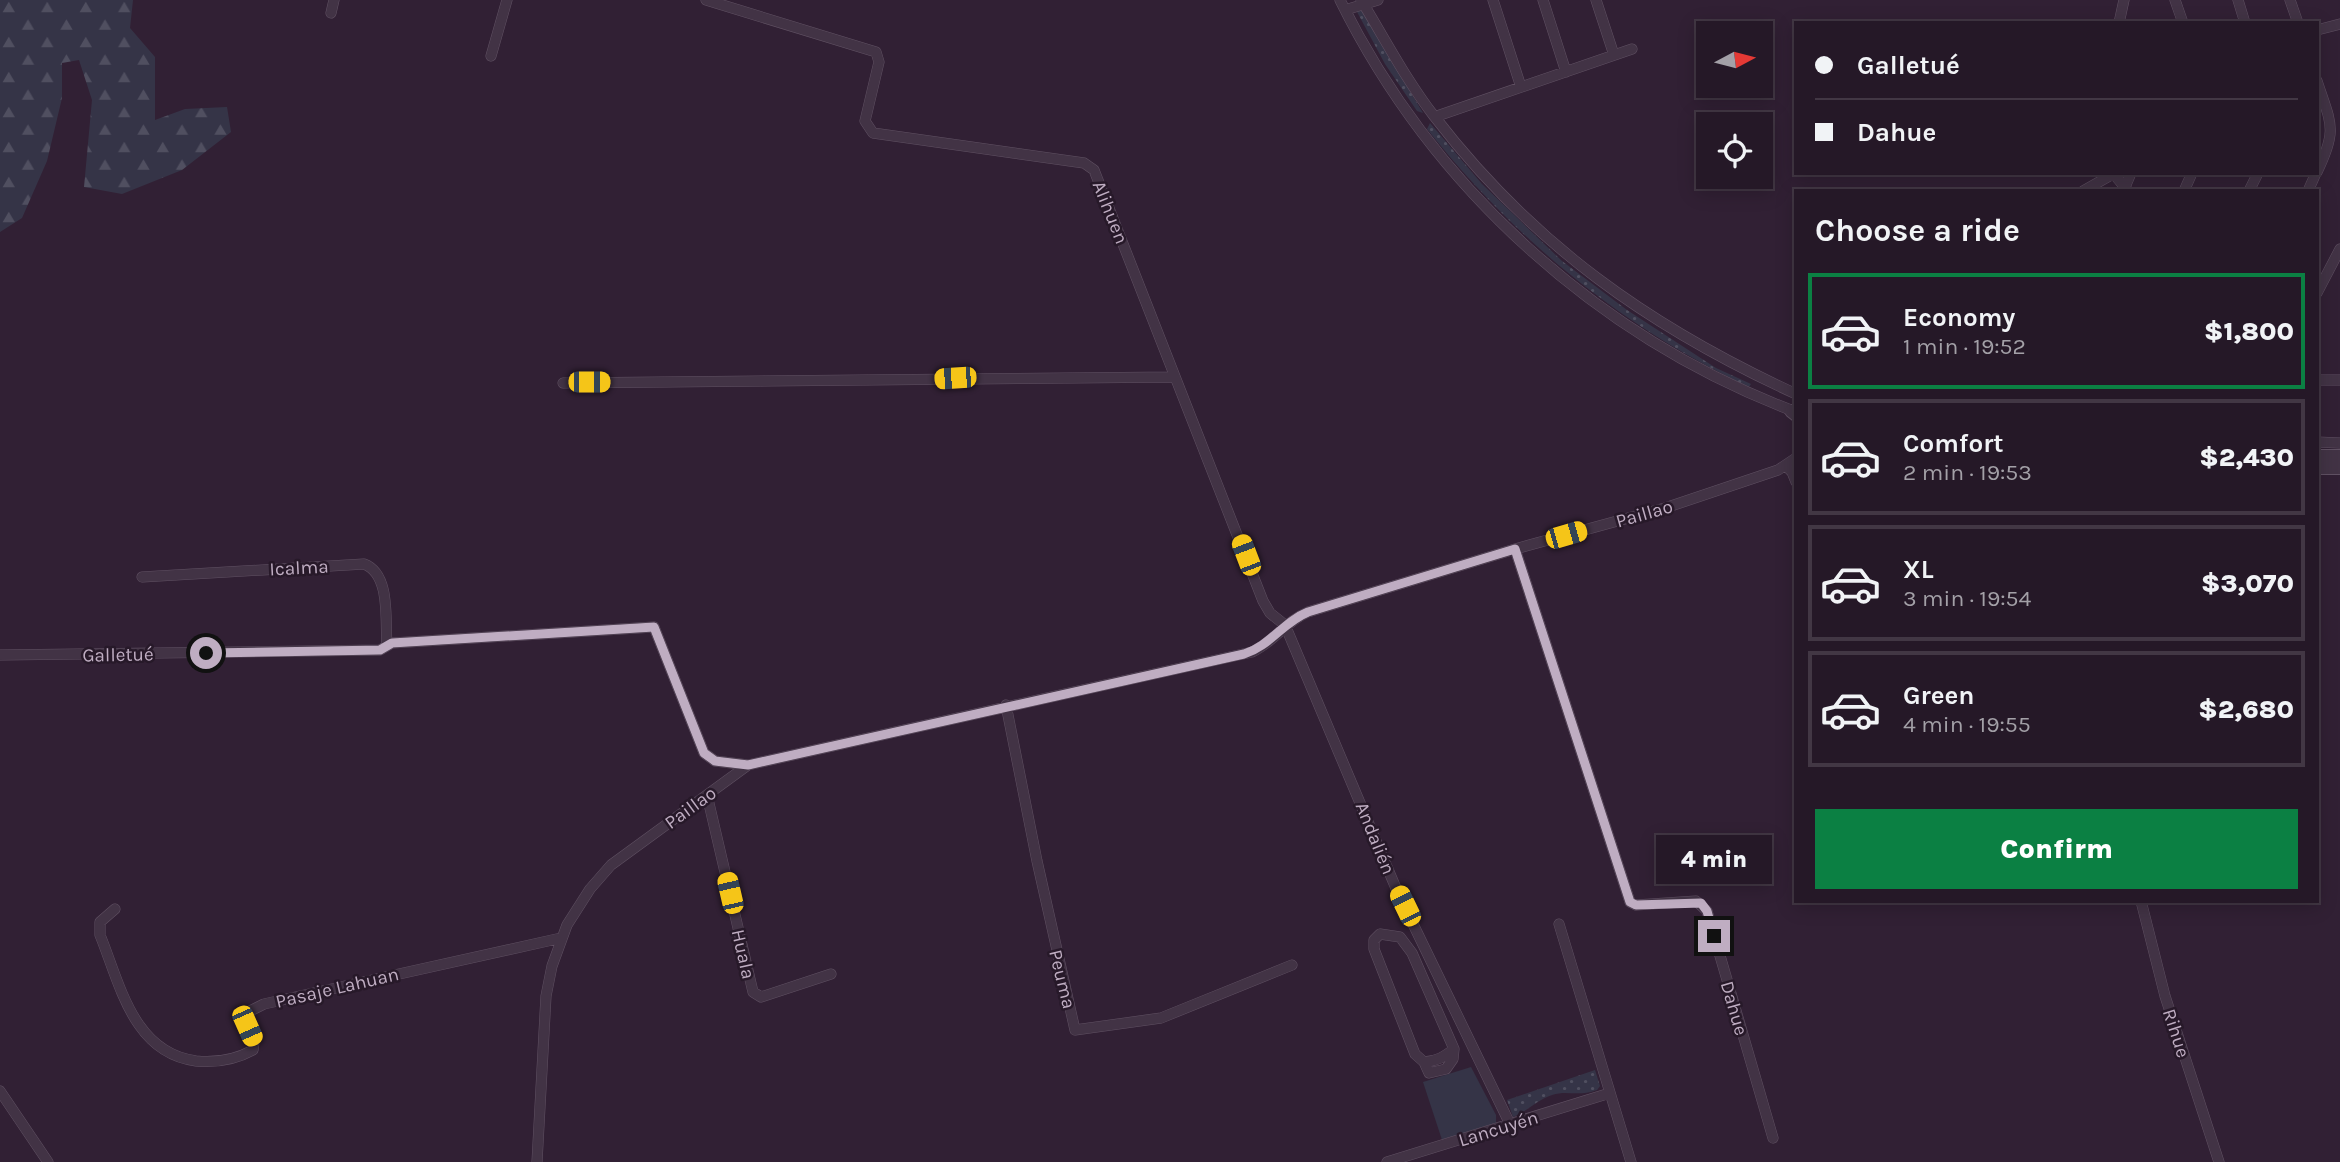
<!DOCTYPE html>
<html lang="en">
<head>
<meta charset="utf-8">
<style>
  :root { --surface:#251827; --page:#312533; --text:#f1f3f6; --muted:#a3a0a7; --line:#423744; --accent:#0b8043 }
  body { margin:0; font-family:Karla,sans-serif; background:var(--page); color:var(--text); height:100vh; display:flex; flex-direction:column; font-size:26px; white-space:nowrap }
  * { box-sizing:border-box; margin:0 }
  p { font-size:23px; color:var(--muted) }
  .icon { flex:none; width:38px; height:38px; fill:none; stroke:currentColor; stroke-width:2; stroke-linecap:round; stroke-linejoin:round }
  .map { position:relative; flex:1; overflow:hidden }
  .side { position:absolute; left:1794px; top:189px; width:525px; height:714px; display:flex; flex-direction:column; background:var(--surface); border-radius:0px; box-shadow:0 4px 18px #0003,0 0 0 2px var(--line) }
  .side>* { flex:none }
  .banner { position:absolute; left:1794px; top:21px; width:525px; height:154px; border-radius:0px; box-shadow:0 4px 18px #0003,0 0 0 2px var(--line); display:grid; align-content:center; height:154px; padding:0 21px; background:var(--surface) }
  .needle { width:46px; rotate:83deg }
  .fabs { position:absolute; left:1696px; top:21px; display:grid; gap:14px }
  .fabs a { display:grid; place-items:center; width:77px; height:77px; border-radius:0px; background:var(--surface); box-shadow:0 4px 18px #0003,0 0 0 2px var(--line); font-size:35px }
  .end { position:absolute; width:32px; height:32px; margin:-16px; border:9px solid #bfadc2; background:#111; box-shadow:0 0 0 4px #111 }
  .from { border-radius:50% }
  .bubble { position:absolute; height:49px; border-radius:0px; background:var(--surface); box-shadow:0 4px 18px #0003,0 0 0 2px var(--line); font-size:23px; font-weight:800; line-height:49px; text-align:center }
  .car { position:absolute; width:21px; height:42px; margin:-21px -10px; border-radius:9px; box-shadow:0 0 5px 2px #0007; background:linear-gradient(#f5c518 24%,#345 0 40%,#f5c518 0 76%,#345 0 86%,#f5c518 0) }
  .banner b { display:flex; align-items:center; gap:24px; height:66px; font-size:26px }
  .banner b+b { border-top:2px solid var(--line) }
  .banner i { width:18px; height:18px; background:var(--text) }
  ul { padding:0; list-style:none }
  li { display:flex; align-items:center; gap:21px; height:116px; margin:0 14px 10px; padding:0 7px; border:4px solid var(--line); border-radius:0px }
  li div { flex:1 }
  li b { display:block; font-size:26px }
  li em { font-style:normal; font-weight:800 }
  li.active { border-color:var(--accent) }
  li>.icon { width:63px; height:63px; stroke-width:1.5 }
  h2 { padding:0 21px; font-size:32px; line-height:84px }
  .cta { display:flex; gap:14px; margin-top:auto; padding:14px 21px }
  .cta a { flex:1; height:80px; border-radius:0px; background:var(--accent); color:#fff; font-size:28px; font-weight:800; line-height:80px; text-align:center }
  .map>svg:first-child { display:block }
  .grass { fill:url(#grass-dots) }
  .forest { fill:url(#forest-firs) }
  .park { fill:#353447 }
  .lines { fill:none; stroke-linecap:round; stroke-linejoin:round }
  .minor-casing { stroke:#605163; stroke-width:11 }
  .tertiary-casing { stroke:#605163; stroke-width:14 }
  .minor { stroke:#423345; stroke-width:10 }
  .tertiary { stroke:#423345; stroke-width:12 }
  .route { stroke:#bfadc2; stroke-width:9 }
  .labels { text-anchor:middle; stroke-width:5; stroke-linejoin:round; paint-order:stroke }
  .street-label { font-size:19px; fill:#bfadc2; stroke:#271929 }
</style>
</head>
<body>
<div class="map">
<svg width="2340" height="1162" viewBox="0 0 2340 1162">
  <defs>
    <pattern id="grass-dots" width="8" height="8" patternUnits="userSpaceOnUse" patternTransform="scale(1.75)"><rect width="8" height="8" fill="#353447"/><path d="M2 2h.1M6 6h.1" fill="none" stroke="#504f60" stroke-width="1.8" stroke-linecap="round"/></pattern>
    <pattern id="forest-firs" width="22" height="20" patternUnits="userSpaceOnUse" patternTransform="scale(1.75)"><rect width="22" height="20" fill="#353447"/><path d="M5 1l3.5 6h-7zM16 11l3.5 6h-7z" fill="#504f60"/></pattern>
  </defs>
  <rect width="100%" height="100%" fill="#312034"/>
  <path class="grass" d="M1356,10H1362L1423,113L1417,111L1385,64Z
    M1430,123L1482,184L1562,261L1627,310L1716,368L1751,384L1749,387C1622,327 1515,240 1427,129Z
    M1595,1070L1600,1086L1597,1090C1578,1097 1567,1090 1552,1095C1537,1100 1528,1111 1513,1117L1507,1100Z"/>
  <path class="forest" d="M0,0H133L130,28L155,57V120L185,109L227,107L231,132L182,170L122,194L84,187L92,100L79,60L62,63V98L47,161L22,218L0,232Z"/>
  <path class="park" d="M1471,1067L1496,1115V1123L1443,1143L1423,1082Z"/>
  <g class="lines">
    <defs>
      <path id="minor" d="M706,0L876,52L879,62L865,121L873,133L1084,163L1094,170L1263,601L1270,613L1285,625L1398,893L1510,1124
        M1340,0C1433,188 1599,338 1796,412
        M1361,0C1385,39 1406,80 1434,116C1533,245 1650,327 1796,394
        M1493,0L1521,87
        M1543,0L1566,72
        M1596,0L1614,55
        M2175,0L2183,23
        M2238,0L2245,23
        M2290,0L2298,23
        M1345,10L1378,0
        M331,13L334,0
        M2119,23L2124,0
        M2317,30L2340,24
        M491,56L507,0
        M2317,81C2331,124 2338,129 2317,172
        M1440,115L1632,49
        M2113,173L2128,191
        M2125,187L2131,173
        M2083,191L2113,174
        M2184,191L2192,173
        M2249,191L2258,173
        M2308,191L2316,173
        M2317,293L2340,249
        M2317,380H2340
        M563,383L1175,377
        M2317,442L2340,443
        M1786,466L1792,472L1796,482
        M1515,549L1630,902L1636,905L1696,901L1707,911L1773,1138
        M142,577L364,564C391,574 385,620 387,646
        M0,655L380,650L392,643L654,627L704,753L715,761L748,765
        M1006,705L1037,861L1075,1030L1161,1018L1292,965
        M707,795L753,992L761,997L831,974
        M2141,901L2165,996L2219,1162
        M115,909L100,922V935C120,984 133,1053 196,1061C217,1063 235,1060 253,1050L254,1042L244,1014L264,1004L561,938
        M1559,924L1631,1162
        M1424,1062L1429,1073L1446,1069L1453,1059L1454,1049L1412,953L1400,937L1380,934L1374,940V949L1415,1054L1424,1062C1437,1061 1444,1057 1454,1049
        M0,1091L48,1162
        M537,1162L546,996L552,966L567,925L590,889L611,865L748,765L1252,652C1274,642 1286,621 1308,612L1515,549L1665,508L1778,470L1796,458
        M1387,1162L1610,1093"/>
      <path id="tertiary" d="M1791,411L1796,415
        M2317,456H2340
        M2317,468H2340"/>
    </defs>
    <use href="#minor" class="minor-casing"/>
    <use href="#tertiary" class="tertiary-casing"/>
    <use href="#minor" class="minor"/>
    <use href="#tertiary" class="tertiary"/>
  </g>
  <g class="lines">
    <path class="route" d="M206,653L380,650L392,643L654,627L704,753L715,761L748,765L1244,654C1270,646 1283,622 1308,612L1515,549L1630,902L1636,905L1701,903L1707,911L1714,936"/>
  </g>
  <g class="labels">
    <g class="street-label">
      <text transform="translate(1111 212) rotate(68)" y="7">Alihuen</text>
      <text transform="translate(1644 513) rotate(-16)" y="7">Paillao</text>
      <text transform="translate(299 567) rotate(-3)" y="7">Icalma</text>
      <text transform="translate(118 654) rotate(-1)" y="7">Galletué</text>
      <text transform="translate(690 807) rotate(-36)" y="7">Paillao</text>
      <text transform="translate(1376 838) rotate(68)" y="7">Andalién</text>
      <text transform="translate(744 954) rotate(77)" y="7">Huala</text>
      <text transform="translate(1063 979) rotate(76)" y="7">Peuma</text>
      <text transform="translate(337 987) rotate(-13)" y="7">Pasaje Lahuan</text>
      <text transform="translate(1735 1008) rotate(74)" y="7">Dahue</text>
      <text transform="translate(2177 1033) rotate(72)" y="7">Rihue</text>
      <text transform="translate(1498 1128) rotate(-17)" y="7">Lancuyén</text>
    </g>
  </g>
</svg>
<div class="fabs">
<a><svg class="needle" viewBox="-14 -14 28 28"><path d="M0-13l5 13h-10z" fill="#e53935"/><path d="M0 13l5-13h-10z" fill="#a3a0a7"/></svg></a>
<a><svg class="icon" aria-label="locate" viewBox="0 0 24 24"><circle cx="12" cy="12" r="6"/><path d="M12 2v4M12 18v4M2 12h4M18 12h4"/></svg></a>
</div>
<i class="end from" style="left:206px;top:653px"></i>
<i class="end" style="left:1714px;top:936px"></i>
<div class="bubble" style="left:1656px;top:835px;width:116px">4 min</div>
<i class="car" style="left:955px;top:378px;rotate:266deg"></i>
<i class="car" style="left:589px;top:382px;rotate:90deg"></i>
<i class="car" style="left:1566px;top:535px;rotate:74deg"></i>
<i class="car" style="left:1246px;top:555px;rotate:339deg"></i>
<i class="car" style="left:730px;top:893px;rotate:347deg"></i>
<i class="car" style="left:1405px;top:906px;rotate:334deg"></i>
<i class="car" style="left:247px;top:1026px;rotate:156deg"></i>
<div class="banner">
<b><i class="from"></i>Galletué</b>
<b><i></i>Dahue</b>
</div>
<section class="side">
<h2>Choose a ride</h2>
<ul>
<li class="active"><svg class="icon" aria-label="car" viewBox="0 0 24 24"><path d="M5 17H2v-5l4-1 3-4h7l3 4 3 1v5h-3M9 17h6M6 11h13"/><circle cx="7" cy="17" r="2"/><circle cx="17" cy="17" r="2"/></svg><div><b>Economy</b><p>1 min · 19:52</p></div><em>$1,800</em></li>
<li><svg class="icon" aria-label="car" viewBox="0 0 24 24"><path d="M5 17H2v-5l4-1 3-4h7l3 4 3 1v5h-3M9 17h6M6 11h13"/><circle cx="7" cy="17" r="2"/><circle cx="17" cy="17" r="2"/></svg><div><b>Comfort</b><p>2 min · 19:53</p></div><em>$2,430</em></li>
<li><svg class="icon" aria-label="car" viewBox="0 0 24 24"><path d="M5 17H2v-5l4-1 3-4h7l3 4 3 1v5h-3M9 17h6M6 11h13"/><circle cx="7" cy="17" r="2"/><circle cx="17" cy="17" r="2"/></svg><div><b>XL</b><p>3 min · 19:54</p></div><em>$3,070</em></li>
<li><svg class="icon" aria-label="car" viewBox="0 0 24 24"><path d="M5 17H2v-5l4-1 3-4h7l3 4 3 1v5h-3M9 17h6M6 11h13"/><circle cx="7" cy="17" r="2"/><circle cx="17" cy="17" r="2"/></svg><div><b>Green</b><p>4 min · 19:55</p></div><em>$2,680</em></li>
</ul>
<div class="cta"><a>Confirm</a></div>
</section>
</div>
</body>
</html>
